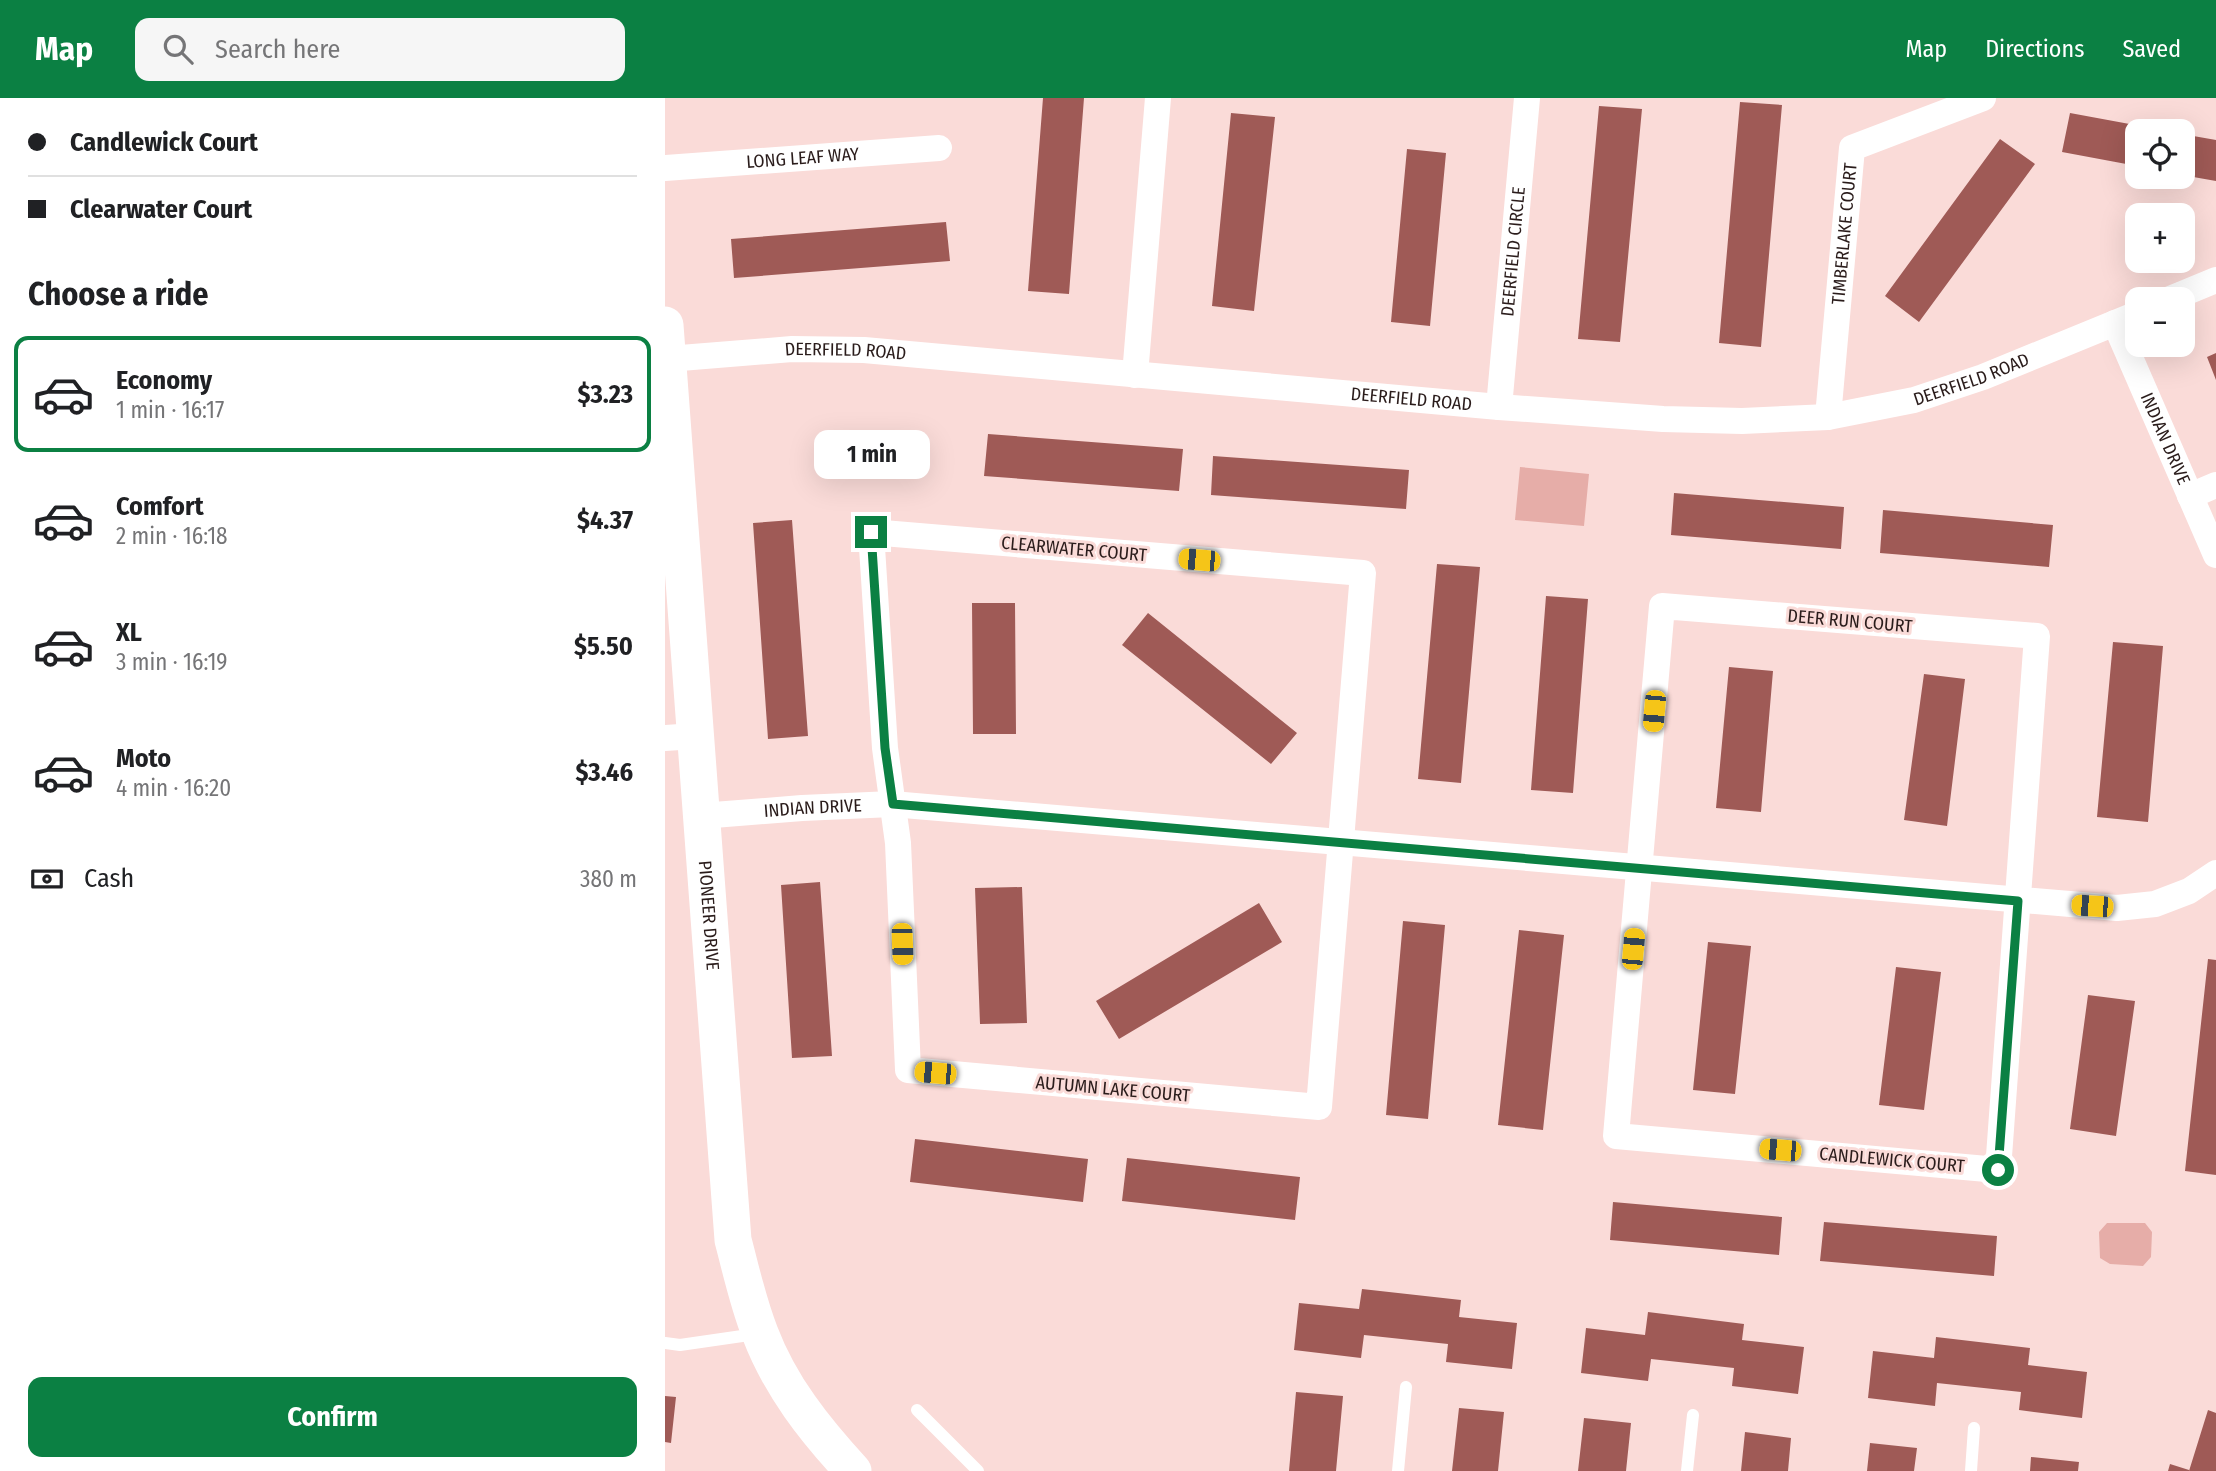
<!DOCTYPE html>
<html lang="en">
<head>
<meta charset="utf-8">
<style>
  :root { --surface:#fff; --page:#f6f6f6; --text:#202124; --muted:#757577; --line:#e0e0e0; --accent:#0b8043 }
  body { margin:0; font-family:"Fira Sans Condensed",sans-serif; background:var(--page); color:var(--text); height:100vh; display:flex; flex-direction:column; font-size:26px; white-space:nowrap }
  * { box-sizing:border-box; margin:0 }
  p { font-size:23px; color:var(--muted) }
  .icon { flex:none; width:38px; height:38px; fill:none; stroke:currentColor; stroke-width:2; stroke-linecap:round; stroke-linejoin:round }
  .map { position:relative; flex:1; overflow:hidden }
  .drawer { display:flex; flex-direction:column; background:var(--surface); width:665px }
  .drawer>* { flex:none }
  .guide { display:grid; align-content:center; height:154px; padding:0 28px; background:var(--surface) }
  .buttons { position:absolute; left:1460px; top:21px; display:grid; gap:14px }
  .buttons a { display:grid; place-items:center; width:70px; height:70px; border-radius:14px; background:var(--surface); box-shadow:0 7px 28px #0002; font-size:35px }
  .end { position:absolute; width:32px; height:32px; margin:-16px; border:9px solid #0b8043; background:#fff; box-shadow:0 0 0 4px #fff }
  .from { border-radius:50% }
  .bubble { position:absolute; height:49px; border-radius:14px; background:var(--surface); box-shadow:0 7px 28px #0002; font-size:23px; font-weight:700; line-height:49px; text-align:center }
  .car { position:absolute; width:21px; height:42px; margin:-21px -10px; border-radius:9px; box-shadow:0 0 5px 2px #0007; background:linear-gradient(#f5c518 24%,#345 0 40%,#f5c518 0 76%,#345 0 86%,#f5c518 0) }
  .guide b { display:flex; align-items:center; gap:24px; height:66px; font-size:26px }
  .guide b+b { border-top:2px solid var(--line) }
  .guide i { width:18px; height:18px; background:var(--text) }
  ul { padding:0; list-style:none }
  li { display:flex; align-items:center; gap:21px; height:116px; margin:0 14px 10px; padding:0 14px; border:4px solid transparent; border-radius:14px }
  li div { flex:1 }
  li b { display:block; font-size:26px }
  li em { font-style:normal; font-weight:700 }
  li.selected { border-color:var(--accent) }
  li>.icon { width:63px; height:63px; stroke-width:1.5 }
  h2 { padding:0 28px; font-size:32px; line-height:84px }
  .pay { display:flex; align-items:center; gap:18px; height:77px; padding:0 28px; font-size:26px }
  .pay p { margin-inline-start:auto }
  .button { display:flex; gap:14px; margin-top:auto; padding:14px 28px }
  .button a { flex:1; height:80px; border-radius:14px; background:var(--accent); color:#fff; font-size:28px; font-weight:700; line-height:80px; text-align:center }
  header { display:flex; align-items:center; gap:42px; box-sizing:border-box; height:98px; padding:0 35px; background:var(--accent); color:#fff }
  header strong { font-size:33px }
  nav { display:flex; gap:38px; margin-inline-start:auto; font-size:24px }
  .search { width:490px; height:63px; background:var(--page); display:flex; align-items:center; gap:18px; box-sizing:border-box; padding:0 24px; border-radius:14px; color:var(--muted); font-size:26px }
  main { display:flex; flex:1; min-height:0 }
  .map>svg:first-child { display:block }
  .green { fill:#e6ada8 }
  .building { fill:#9f5a56 }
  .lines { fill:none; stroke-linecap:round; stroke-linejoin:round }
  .lane { stroke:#fff; stroke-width:12 }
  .street { stroke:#fff; stroke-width:26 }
  .secondary { stroke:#fff; stroke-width:37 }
  .route { stroke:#0b8043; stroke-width:9 }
  .labels { text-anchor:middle; stroke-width:6; stroke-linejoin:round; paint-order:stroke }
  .street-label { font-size:18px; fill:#2a1c1b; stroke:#fadbd8 }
</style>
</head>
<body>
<header>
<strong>Map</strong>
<div class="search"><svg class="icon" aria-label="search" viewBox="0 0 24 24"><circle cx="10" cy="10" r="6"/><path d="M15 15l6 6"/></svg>Search here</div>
<nav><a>Map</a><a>Directions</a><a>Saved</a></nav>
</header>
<main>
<section class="drawer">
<div class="guide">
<b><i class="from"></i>Candlewick Court</b>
<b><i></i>Clearwater Court</b>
</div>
<h2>Choose a ride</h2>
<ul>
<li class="selected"><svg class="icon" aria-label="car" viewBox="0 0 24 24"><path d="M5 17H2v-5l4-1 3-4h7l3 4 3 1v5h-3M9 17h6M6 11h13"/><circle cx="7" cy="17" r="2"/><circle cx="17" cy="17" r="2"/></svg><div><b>Economy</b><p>1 min · 16:17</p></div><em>$3.23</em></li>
<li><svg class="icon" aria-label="car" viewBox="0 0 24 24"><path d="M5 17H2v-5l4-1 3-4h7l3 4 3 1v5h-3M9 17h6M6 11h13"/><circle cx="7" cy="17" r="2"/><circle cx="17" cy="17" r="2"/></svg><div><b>Comfort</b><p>2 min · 16:18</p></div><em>$4.37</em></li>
<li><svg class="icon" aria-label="car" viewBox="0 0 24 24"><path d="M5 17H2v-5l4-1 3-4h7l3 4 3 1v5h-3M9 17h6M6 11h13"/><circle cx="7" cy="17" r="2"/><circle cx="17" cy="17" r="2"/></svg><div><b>XL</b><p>3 min · 16:19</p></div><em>$5.50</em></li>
<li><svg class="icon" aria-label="car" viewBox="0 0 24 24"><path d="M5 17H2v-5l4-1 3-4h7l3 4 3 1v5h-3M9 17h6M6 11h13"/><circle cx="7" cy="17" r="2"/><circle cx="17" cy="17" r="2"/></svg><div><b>Moto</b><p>4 min · 16:20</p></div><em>$3.46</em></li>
</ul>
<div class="pay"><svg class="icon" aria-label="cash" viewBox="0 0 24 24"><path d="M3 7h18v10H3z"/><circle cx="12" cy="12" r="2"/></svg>Cash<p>380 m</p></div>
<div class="button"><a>Confirm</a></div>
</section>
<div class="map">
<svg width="1551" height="1373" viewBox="0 0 1551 1373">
  <rect width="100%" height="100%" fill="#fadbd8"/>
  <path class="green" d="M855,369L924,376L919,428L850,422Z
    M1442,1125H1480L1487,1134L1486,1159L1478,1168L1445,1166L1435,1160L1434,1134Z"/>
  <path class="building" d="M378,0H419L404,196L363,193Z
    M1075,4L1117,7L1096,249L1054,245Z
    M934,8L977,11L955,244L913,241Z
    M566,15L610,19L589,213L547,208Z
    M1405,15L1497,32V33H1472V68L1397,54Z
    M1517,36L1551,42V83L1517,77Z
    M1335,41L1370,66L1254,224L1220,198Z
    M742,51L781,55L765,228L726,224Z
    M281,124L285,163L69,180L66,141Z
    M1551,255V282L1542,259Z
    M323,336L518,351L514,393L319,378Z
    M548,358L744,372L741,411L546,397Z
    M1009,395L1179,409L1176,451L1006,437Z
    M1218,412L1388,427L1384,469L1215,455Z
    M127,422L143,638L103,641L88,425Z
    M772,466L815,469L796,685L753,681Z
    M881,498L923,501L908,695L866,692Z
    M307,505H350L351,636H308Z
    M483,515L632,635L606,666L457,547Z
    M1448,544L1498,548L1483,724L1432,719Z
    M1064,569L1108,573L1096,714L1051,710Z
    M1259,576L1300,581L1282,728L1239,722Z
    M155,784L167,958L127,960L116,787Z
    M357,789L362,925L315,926L310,790Z
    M594,805L617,844L454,941L431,903Z
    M738,823L780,827L763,1021L721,1017Z
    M854,832L899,837L878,1032L833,1027Z
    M1043,844L1086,848L1070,996L1028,992Z
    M1543,861L1551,862V1077L1520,1073Z
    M1231,869L1276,874L1259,1012L1214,1007Z
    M1423,897L1470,903L1451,1038L1405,1031Z
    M250,1041L423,1061L418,1104L245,1084Z
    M462,1060L635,1079L630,1122L457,1103Z
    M948,1104L1117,1119L1114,1157L945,1142Z
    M1159,1124L1332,1138L1329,1178L1155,1163Z
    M697,1191L796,1202L794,1219L852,1225L847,1271L781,1264L783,1246L699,1237L696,1260L629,1252L634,1205L694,1211Z
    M983,1214L1079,1226L1077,1242L1139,1249L1133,1296L1067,1288L1069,1270L986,1261L983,1283L916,1275L921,1230L980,1237Z
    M1271,1239L1365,1250L1363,1267L1422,1274L1417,1320L1354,1312L1356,1294L1272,1285L1270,1308L1203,1300L1208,1253L1269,1260Z
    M631,1294L678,1298L671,1373H624Z
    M0,1298L11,1299L6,1345L0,1344Z
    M794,1310L839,1314L833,1373H787Z
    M1543,1312L1551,1315V1373H1524Z
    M919,1320L966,1325L961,1373H913Z
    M1080,1334L1126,1340L1123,1373H1076Z
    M1205,1345L1252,1350L1249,1373H1202Z
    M1366,1359L1414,1364L1413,1373H1365Z
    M1505,1366L1524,1372V1373H1503Z"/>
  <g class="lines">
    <path class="lane" d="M0,1245L15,1247L91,1236
      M252,1312L313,1373
      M733,1373L741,1289
      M1022,1373L1028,1317
      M1306,1373L1309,1330"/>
    <g class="street">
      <path id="s1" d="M0,70L274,50"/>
      <path d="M1505,201L1551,182"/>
      <path id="s2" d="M1450,225L1551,457"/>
      <path id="s3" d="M3,261L127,251L199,252L834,309L998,321L1077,323L1163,319L1249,302L1318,279L1472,216"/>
      <path d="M470,277L493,0"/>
      <path id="s4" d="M834,309L862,0"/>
      <path id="s5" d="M1163,319L1187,50L1318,0"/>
      <path d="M1525,398L1551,387"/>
      <path d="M206,434L698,475L654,1009L243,972L233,745L220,650Z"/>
      <path d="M997,508L1372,538L1333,1072L951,1038Z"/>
      <path d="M0,640L30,638"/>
      <path id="s6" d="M36,718L137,710L227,706L1452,810L1490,806L1524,793L1551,775"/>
    </g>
    <path class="secondary" id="s7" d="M0,227L68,1142C76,1172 83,1205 95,1235C115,1288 150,1332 188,1373"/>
  </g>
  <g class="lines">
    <path class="route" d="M206,434L220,650L228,706L1353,803L1333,1072"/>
  </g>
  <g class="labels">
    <g class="street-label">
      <text dy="6" stroke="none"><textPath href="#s1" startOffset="138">LONG LEAF WAY</textPath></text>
      <text dy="6" stroke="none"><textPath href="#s5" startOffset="184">TIMBERLAKE COURT</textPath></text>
      <text dy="6" stroke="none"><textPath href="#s4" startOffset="156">DEERFIELD CIRCLE</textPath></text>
      <text dy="6" stroke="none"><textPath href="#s3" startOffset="178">DEERFIELD ROAD</textPath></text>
      <text dy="6" stroke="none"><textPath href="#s3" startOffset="1312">DEERFIELD ROAD</textPath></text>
      <text dy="6" stroke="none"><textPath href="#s3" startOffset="746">DEERFIELD ROAD</textPath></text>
      <text dy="6" stroke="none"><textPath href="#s2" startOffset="126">INDIAN DRIVE</textPath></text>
      <text transform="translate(409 451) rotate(5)" y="6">CLEARWATER COURT</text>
      <text transform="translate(1185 523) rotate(5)" y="6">DEER RUN COURT</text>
      <text dy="6" stroke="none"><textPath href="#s6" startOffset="112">INDIAN DRIVE</textPath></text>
      <text dy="6" stroke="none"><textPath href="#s7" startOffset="592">PIONEER DRIVE</textPath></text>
      <text transform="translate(448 991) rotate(5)" y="6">AUTUMN LAKE COURT</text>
      <text transform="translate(1227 1062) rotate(5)" y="6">CANDLEWICK COURT</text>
    </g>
  </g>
</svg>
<div class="buttons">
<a><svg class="icon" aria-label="locate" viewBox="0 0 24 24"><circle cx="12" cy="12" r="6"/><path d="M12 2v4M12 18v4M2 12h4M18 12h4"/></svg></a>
<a>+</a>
<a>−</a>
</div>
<i class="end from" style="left:1333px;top:1072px"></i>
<i class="end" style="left:206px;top:434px"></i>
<div class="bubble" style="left:149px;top:332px;width:116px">1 min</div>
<i class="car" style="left:534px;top:462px;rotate:275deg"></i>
<i class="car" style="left:989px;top:613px;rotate:185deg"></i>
<i class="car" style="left:1427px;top:808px;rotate:274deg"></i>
<i class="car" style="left:237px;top:846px;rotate:178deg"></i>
<i class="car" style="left:968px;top:851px;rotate:5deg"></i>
<i class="car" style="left:270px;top:975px;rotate:275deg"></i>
<i class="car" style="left:1115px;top:1052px;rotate:275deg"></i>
</div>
</main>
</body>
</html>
